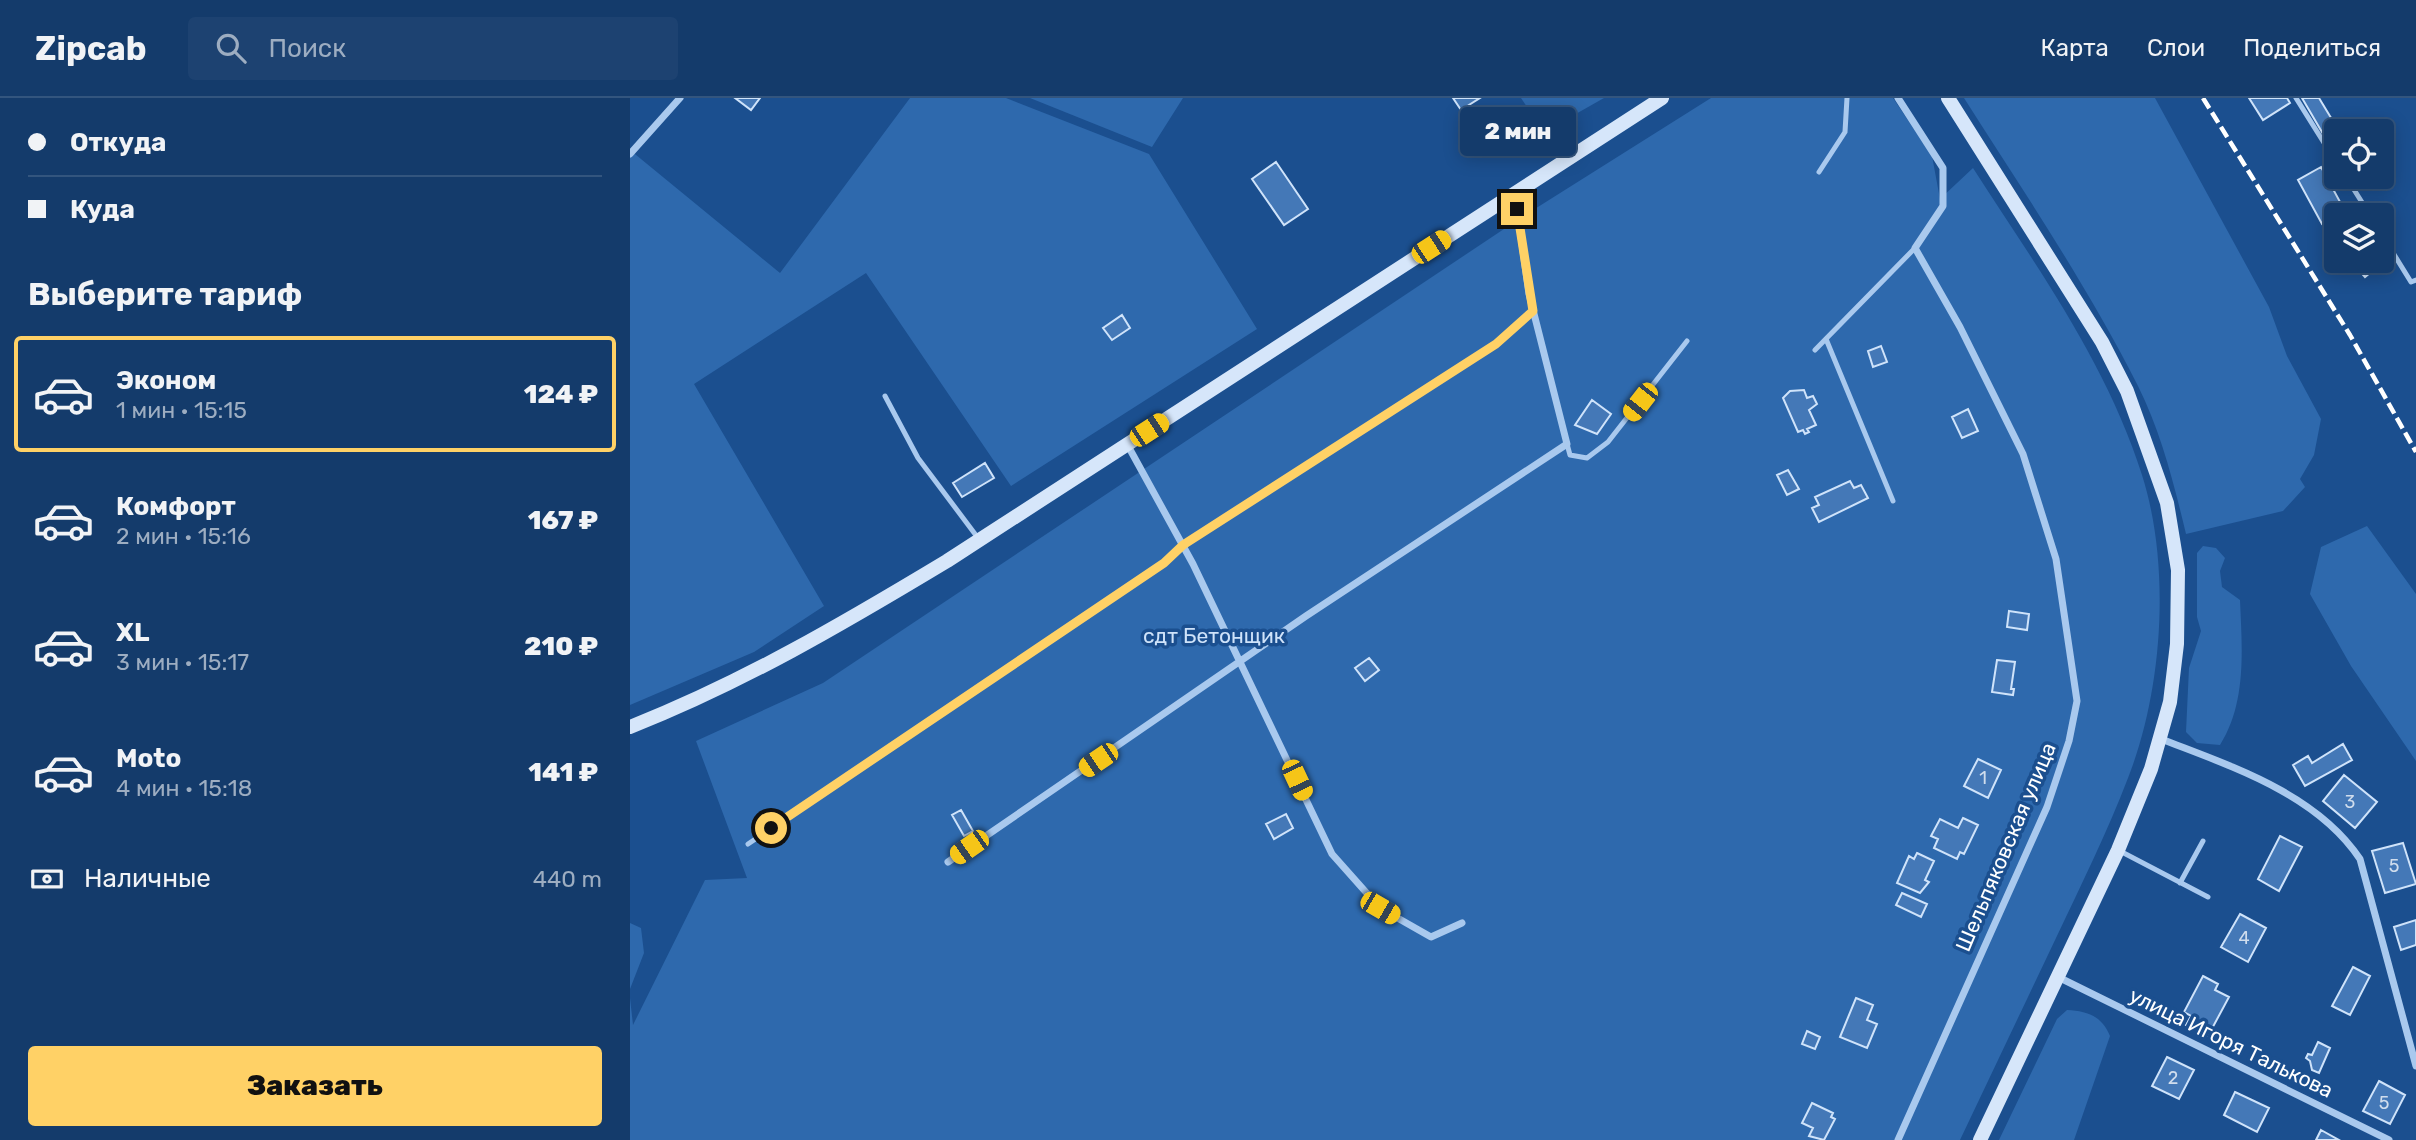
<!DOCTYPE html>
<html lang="ru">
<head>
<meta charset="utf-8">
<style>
  :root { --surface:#143b6b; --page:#1d4271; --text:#f1f3f6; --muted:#9dadc1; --line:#33557e; --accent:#ffd166 }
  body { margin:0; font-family:Rubik,sans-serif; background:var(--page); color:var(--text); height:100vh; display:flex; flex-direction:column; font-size:26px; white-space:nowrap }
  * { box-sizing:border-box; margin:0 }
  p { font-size:23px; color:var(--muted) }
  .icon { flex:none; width:38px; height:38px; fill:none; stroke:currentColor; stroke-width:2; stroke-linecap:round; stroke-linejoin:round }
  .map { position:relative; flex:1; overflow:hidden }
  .sheet { display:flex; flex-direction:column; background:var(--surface); width:630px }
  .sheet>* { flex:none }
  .hud { display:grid; align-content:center; height:154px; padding:0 28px; background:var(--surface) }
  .buttons { position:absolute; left:1694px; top:21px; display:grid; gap:14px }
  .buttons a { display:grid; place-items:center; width:70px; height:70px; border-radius:7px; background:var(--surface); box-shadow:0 4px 18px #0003,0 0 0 2px var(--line); font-size:35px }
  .end { position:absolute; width:32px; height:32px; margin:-16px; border:9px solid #ffd166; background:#111; box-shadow:0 0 0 4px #111 }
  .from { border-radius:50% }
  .bubble { position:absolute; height:49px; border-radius:7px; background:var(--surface); box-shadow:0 4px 18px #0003,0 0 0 2px var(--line); font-size:23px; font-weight:800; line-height:49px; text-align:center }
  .car { position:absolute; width:21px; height:42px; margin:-21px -10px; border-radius:9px; box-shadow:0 0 5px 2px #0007; background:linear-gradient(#f5c518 24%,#345 0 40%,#f5c518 0 76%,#345 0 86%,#f5c518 0) }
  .hud b { display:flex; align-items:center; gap:24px; height:66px; font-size:26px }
  .hud b+b { border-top:2px solid var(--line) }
  .hud i { width:18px; height:18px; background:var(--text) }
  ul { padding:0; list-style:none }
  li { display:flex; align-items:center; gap:21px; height:116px; margin:0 14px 10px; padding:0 14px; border:4px solid transparent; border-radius:7px }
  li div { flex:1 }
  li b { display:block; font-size:26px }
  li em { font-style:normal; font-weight:800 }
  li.active { border-color:var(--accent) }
  li>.icon { width:63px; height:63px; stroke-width:1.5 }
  h2 { padding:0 28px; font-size:32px; line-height:84px }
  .pay { display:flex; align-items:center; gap:18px; height:77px; padding:0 28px; font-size:26px }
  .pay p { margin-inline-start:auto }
  .cta { display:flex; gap:14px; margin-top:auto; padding:14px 28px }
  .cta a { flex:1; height:80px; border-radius:7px; background:var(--accent); color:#111; font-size:28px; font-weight:800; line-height:80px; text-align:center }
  header { display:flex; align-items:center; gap:42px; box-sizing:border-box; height:98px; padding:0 35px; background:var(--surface); border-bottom:2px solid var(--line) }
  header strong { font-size:33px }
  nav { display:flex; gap:38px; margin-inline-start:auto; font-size:24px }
  .search { width:490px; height:63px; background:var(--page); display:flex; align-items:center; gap:18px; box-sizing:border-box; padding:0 24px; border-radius:7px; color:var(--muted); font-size:26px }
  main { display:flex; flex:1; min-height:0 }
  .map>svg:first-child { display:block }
  .green { fill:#2e69ad }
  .building { fill:#4478b7; stroke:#cfe3fa; stroke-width:2 }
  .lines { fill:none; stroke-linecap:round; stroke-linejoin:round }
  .lane { stroke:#a9c9ee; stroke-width:5 }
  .street { stroke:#a9c9ee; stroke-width:7 }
  .secondary { stroke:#d6e6fa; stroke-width:14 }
  .rail { stroke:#fff; stroke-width:4.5; stroke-dasharray:12 5; stroke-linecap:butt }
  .route { stroke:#ffd166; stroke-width:9 }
  .labels { text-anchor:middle; stroke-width:7; stroke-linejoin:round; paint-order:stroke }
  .number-label { font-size:18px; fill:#d0dded }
  .park-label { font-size:21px; fill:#cfe3fa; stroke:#1b4f8f }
  .street-label { font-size:21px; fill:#fff; stroke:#1b4f8f }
</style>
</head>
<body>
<header>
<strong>Zipcab</strong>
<div class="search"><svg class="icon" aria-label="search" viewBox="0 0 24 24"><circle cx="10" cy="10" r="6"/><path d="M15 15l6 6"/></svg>Поиск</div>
<nav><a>Карта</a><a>Слои</a><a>Поделиться</a></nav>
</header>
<main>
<section class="sheet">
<div class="hud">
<b><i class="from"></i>Откуда</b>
<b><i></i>Куда</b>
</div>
<h2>Выберите тариф</h2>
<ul>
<li class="active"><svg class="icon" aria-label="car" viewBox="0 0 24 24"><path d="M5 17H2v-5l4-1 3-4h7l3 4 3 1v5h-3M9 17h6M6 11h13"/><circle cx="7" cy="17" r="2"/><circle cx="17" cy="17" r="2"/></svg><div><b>Эконом</b><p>1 мин · 15:15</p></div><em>124 ₽</em></li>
<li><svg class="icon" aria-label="car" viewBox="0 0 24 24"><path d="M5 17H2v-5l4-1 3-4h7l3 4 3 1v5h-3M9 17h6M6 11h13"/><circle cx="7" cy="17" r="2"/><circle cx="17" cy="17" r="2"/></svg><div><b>Комфорт</b><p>2 мин · 15:16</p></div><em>167 ₽</em></li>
<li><svg class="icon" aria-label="car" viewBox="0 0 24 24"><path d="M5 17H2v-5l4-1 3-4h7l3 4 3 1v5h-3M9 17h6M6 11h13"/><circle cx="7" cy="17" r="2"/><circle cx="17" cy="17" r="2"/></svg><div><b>XL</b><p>3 мин · 15:17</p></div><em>210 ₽</em></li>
<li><svg class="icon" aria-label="car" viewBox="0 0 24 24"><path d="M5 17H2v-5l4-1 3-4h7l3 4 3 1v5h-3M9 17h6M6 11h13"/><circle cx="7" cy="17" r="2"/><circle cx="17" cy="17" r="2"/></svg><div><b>Moto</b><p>4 мин · 15:18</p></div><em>141 ₽</em></li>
</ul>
<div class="pay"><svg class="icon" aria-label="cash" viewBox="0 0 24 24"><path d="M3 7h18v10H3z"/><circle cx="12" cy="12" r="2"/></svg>Наличные<p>440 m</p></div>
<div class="cta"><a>Заказать</a></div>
</section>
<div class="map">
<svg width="1786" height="1042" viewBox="0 0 1786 1042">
  <rect width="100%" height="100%" fill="#1b4f8f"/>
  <path class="green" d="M280,0H376L519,56L627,231L381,388L236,175L64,286L194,508L124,554L0,607V52L150,175Z
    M400,0H553L522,49Z
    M891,0H974L914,34Z
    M1081,0H1263L1302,58L1310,101L1343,70C1406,168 1477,265 1512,377C1541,468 1533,591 1498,680C1477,735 1451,787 1426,840C1394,907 1362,975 1330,1042H0V900L3,927L75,782L117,780L66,643L193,585L892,119Z
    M1334,0H1525L1639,209L1657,258L1691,321L1684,357L1670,381L1675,389L1653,413L1556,436C1544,386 1531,334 1508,288C1458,189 1394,94 1334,0Z
    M1737,428L1786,496V663L1721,568L1680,496L1691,449Z
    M1573,448L1586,450L1595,460L1590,473L1592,489L1610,502C1612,551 1617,604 1590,647L1567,645L1556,634L1559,570L1571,533L1567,519V455Z
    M0,825L11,830L14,855L0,891Z
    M1437,912C1457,913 1472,918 1480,938L1444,1042H1369L1427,921Z"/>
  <path class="building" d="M105,0H130L121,12Z
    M823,0H850L831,12Z
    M1619,0H1657L1660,5L1633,22Z
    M1672,0H1689L1709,33H1706V58Z
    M646,64L678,111L654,127L622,81Z
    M1691,69L1715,113L1692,126L1668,82Z
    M1718,79H1736L1738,82L1725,90Z
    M1721,163H1741L1747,169L1735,179Z
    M492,217L500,230L482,242L473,230Z
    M1251,248L1257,264L1243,269L1238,253Z
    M1174,292L1177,300L1183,298L1187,306L1179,312L1186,327L1177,331L1179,334L1175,336L1173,332L1168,334L1153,300L1160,293Z
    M962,302L981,316L967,336L945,327Z
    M1338,311L1348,333L1332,340L1322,319Z
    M355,365L364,380L332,399L323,385Z
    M1158,372L1169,391L1157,397L1147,377Z
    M1220,383L1224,390L1231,387L1238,400L1189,424L1182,410L1189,407L1185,399Z
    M1379,513L1399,516L1397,532L1377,529Z
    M739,560L749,572L735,583L725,570Z
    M1367,562L1385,564L1381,591H1384L1383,597L1362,594Z
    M1713,646L1722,662L1675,688L1663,667L1678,658L1682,665Z
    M1348,661L1371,672L1358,700L1334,688Z
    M1714,677L1747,704L1725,730L1693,703Z
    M331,712L343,733L334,738L322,717Z
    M656,716L663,730L644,741L636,726Z
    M1333,720L1348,727L1334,756L1330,754L1327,761L1304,750L1308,741L1301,738L1310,721L1328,730Z
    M1650,738L1672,749L1649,793L1628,781Z
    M1773,745L1786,786L1755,795L1742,753Z
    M1287,755L1304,763L1295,782L1299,784L1290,795L1267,785L1279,758L1284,761Z
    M1272,795L1297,806L1291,819L1266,807Z
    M1610,816L1636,830L1618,864L1591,849Z
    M1786,822V847L1771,852L1764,829Z
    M1723,869L1740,878L1720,917L1702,908Z
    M1573,878L1588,886L1585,892L1599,899L1578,938L1556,927L1561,918L1554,914Z
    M1226,900L1243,907L1237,922L1247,926L1237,950L1210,939Z
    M1177,933L1190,939L1185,951L1172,946Z
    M1688,944L1700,950L1689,975L1682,972L1680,963L1676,960L1678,956L1682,957Z
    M1537,959L1564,972L1549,1001L1522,988Z
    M1749,983L1775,997L1760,1026L1733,1013Z
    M1605,994L1639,1010L1627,1034L1594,1017Z
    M1182,1005L1203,1015L1201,1019L1205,1021L1194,1042L1179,1038L1183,1030L1172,1025Z
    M1691,1032L1709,1042H1686Z"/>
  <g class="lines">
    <path class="lane" d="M1666,0L1706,64
      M1189,74L1215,34L1217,0
      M1716,79L1740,117
      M1752,137L1781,184L1786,182
      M1196,241L1263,403
      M1185,252L1285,150
      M255,298L288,360L348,440
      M937,346L940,357L957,360L978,344L1057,243
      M118,746L534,465L553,447L866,246L903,213
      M1488,752L1578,799
      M1550,785L1573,743"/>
    <path class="street" d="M0,56L50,0
      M497,346L563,466L702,756L750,810L801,839L832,825
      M1531,641C1600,668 1686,695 1730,761L1786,968
      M318,764L676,518L937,346L899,196L885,96
      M1428,879L1759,1042
      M1268,1042L1417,709L1439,643L1447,603L1426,461L1393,356L1330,229L1285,150L1313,108V70L1268,0"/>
    <path class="secondary" d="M1318,0L1472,244L1497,293L1537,405L1548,472L1547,546L1540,604L1521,671L1488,752L1350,1042
      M0,629C112,585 214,525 317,463L1032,0"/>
    <path class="rail" d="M1573,0L1720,237L1786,354"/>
  </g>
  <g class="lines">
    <path class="route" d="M141,730L534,465L553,447L866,246L903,213L887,111"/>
  </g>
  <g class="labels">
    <g class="number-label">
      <text x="1353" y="686">1</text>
      <text x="1720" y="710">3</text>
      <text x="1764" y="774">5</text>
      <text x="1614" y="846">4</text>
      <text x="1543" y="986">2</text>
      <text x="1754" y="1011">5</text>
    </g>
    <g class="park-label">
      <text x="584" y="545">сдт Бетонщик</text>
    </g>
    <g class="street-label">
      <text transform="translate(1376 749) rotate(-67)" y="7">Шельпяковская улица</text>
      <text transform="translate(1601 945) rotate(26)" y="7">улица Игоря Талькова</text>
    </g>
  </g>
</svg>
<div class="buttons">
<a><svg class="icon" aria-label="locate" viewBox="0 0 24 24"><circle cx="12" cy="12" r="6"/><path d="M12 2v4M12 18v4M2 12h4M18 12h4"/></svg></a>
<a><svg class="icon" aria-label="layers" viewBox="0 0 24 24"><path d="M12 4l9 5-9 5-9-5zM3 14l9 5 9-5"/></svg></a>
</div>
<i class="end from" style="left:141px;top:730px"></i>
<i class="end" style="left:887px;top:111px"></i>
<div class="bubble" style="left:830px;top:9px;width:116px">2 мин</div>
<i class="car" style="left:801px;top:149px;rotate:57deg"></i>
<i class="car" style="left:1010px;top:304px;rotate:218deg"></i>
<i class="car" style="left:519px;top:332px;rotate:57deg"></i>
<i class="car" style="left:468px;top:662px;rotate:236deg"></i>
<i class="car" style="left:667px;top:682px;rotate:155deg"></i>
<i class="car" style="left:339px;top:749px;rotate:235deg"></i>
<i class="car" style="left:750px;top:810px;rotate:120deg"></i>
</div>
</main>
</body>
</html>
